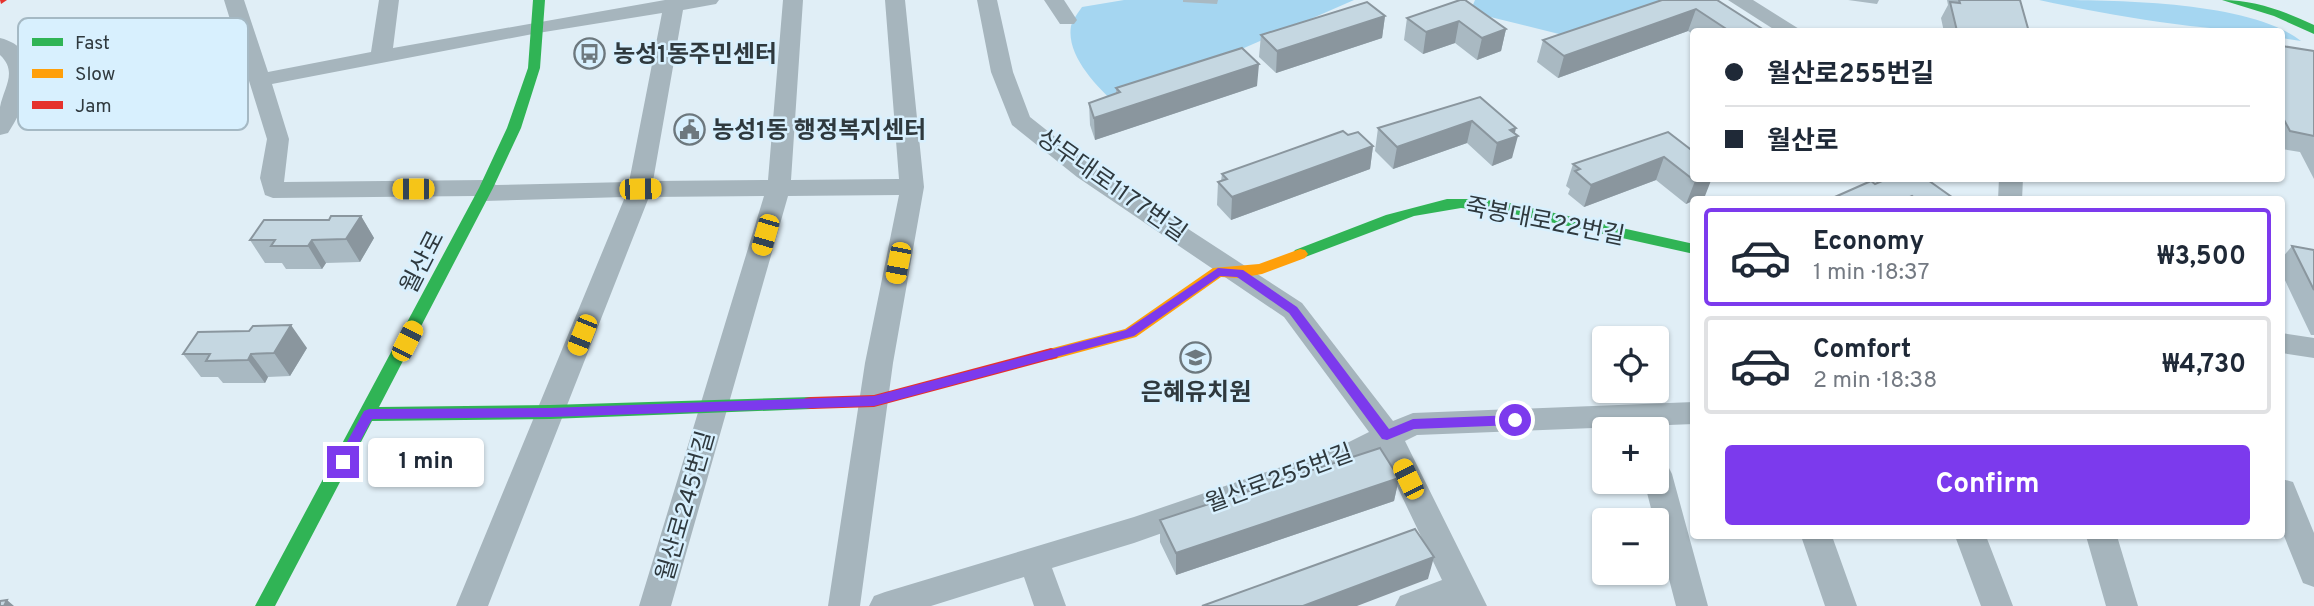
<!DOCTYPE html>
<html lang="en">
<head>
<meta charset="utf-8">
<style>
  :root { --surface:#fff; --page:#f2f2f3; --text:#1f2937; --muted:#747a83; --line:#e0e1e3; --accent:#7c3aed }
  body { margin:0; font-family:Overpass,"Noto Sans KR",sans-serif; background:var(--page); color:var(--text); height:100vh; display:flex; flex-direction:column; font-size:26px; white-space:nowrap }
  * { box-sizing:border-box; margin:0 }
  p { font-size:23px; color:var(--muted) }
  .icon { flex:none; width:38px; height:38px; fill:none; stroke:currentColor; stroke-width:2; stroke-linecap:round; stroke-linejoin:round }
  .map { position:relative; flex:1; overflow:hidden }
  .side { position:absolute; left:1690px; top:196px; width:595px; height:343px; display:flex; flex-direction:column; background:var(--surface); border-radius:7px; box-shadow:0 2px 5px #0004 }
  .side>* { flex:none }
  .banner { position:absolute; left:1690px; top:28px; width:595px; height:154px; border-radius:7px; box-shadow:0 2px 5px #0004; display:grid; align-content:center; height:154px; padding:0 35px; background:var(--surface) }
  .fabs { position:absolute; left:1592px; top:326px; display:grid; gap:14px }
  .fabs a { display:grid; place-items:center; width:77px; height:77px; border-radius:7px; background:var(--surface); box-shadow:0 2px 5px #0004; font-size:35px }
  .end { position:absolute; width:32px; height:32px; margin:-16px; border:9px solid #7c3aed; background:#fff; box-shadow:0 0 0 4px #fff }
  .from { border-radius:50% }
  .bubble { position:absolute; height:49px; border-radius:7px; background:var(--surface); box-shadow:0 2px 5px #0004; font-size:23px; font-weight:700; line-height:49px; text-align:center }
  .car { position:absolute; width:21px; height:42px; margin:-21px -10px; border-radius:9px; box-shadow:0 0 5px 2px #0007; background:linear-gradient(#f5c518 24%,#345 0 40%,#f5c518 0 76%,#345 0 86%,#f5c518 0) }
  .banner b { display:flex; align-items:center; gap:24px; height:66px; font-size:26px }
  .banner b+b { border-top:2px solid var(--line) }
  .banner i { width:18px; height:18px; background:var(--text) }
  ul { padding:12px 0 0; list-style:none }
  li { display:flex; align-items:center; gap:21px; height:98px; margin:0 14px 10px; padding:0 21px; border:4px solid var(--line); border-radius:7px }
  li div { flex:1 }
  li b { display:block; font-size:26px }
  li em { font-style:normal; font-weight:700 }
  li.current { border-color:var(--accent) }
  li>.icon { width:63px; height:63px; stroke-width:1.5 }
  .cta { display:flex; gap:14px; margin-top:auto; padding:14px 35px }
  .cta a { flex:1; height:80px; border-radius:7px; background:var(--accent); color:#fff; font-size:28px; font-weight:700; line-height:80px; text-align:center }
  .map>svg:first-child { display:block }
  .green { fill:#a5d6f1 }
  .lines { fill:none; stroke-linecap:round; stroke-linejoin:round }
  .street { fill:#a6b5bd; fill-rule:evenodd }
  .fast { fill:#30b455; fill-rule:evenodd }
  .slow { fill:#ff9f0a; fill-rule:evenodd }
  .jam { fill:#e5322d; fill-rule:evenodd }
  .wall { fill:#a9b9c2 }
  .shaded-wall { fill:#8a969e }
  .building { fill:#c5d7e1; stroke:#8a969e; stroke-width:2 }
  .route { fill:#7c3aed }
  .labels { text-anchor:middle; stroke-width:5; stroke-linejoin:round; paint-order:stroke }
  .poi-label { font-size:24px; font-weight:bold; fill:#2f393e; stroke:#d8f0fe; text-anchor:start }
  .street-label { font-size:24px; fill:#2f393e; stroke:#d8f0fe }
  .key { fill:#d8f0fe; stroke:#a5b9c4; stroke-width:2 }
  .key-label { font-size:19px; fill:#2f393e }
</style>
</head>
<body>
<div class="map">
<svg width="2314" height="606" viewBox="0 0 2314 606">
  <rect width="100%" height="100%" fill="#e0eef6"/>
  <path class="green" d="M1124,0H1354L1116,104C1096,86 1066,55 1071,26C1073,19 1078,13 1082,7Z
    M1475,0H1666L1571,37L1470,12Z
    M2039,0C2109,0 2249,0 2301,41L2282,38V32C2200,31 2119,17 2039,0Z"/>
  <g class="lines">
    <path class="street" d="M224,0H244L268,72L371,52L379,0H399L393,48L665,0H719L716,4L683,10L653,181L768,180L783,0H803L791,180L899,179L885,0H905L924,187L893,363L860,606H828L865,363L899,195L788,196L671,606H639L764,196L649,197L488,606H456L625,197L484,201L474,196L273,198L265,195L260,178L267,139ZM662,13L629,182L496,185L486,180L284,182L289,139L272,84L538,33Z
      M977,0H997L1013,72L1030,117L1093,167L1302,303L1393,421L1413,413L1694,402V424L1417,435L1405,441L1487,606H1395L1400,596L1442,580L1381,453L1357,464L1134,543L1052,568L1066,606H1034L1024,577L931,606H869L874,596L885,592L1134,517L1337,448L1369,432L1284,317L1077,177L1012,125L991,72Z
      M1044,0H1064L1077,20L1074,24H1060Z
      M1728,0H1753L1804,32H1778Z
      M0,38C49,50 27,105 8,133L0,135C0,126 0,115 0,107C4,87 18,72 0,55Z
      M1999,178H2023L2022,200H1998Z
      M2282,333L2314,338V358L2282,353Z
      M1657,462L1668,466L1672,474L1708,606H1676L1657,533V520H1654L1644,481H1657Z
      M2282,479L2293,482L2314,533V587L2303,583L2282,531Z
      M1801,536H1832L1857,606H1825Z
      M1955,536H1986L2013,606H1981Z
      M2086,536H2117L2138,606H2106Z"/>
    <path class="fast" d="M533,0H545L540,68L521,128L493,188L379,407L550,405L811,397L817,398L819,403L817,408L811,409L550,419L372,421L275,606H255L479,188L507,128L528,68Z
      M2222,0C2255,0 2284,11 2314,25V34L2274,16Z
      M1447,199H1476L1505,202L1694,244V254L1505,212L1461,208L1414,216L1300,259L1292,254L1295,250L1386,215Z"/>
    <path class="slow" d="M1300,249L1305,250L1308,254L1305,258L1262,274L1239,278L1221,277L1136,337L1051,360L1045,358L1043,354L1045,350L1125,329L1213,268L1259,264Z"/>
    <path class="jam" d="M0,0H7L1,4Z
      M1051,348L1057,350L1059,354L1057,358L874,407L811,409L805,408L803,403L805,398L811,397L874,395Z"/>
  </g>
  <path class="wall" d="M1183,0H1218L1217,4L1183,2Z
    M1460,0L1506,29L1501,51L1477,60L1455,43L1423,54L1404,40L1407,18Z
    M1717,0L1767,32H1694V35L1688,31L1558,78L1537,62L1543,40Z
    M1848,0H1879L1877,4Z
    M1947,0H2020L2029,32H1944L1941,18L1948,5Z
    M1385,16L1382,38L1276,73L1259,57L1261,35Z
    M2282,46L2314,51V179L2300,152L2282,149Z
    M1257,86L1095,140L1090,125L1089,103L1116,94V88Z
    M1480,97L1515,133L1512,158L1492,166L1467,143L1393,169L1375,151L1378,128Z
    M1668,132L1705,196L1686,204L1656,180L1584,207L1568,194L1570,189L1566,186L1573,164Z
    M1348,135L1373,146L1370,169L1231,220L1217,205L1218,182L1221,181L1222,174Z
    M1889,178H1939L1931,182L1956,200H1828L1875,184Z
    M361,216L374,238L360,262L326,263L322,269H286L282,263H265L250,240L329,220Z
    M2292,246L2314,250V335H2311L2282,274V258Z
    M307,348L290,376L268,377L265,383H223L218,377H201L183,354Z
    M1399,478L1394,501L1176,575L1160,542V520Z"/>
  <path class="shaded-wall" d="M1696,9L1688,31L1558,78L1564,56Z
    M1385,16L1382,38L1276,73L1277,51Z
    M1459,21L1455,43L1423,54L1426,32Z
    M1506,29L1501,51L1477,60L1482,38Z
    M1259,64L1257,86L1095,140L1094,118Z
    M1472,121L1467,143L1393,169L1397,147Z
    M1516,128L1514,137L1518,136L1512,158L1492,166L1497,143L1510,130Z
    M1373,146L1370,169L1231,220L1232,197Z
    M1664,157L1656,180L1584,207L1591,185Z
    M1701,178H1712L1705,196L1694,200L1686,204L1695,181Z
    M361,216L374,238L360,262L346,239Z
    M312,240L326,263L322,269L308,246Z
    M291,325L307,348L290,376L274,353Z
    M251,354L268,377L265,383L248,360Z
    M1399,478L1394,501L1176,575V553Z
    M1434,557L1428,579L1357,606H1303Z
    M7,600L14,606H4Z"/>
  <path class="building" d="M1460,0H1465L1506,29L1482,38L1459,21L1426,32L1407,18Z
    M1662,0H1717L1767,32H1731L1696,9L1564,56L1543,40Z
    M1959,0H2020L2029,32L1957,31L1950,2L1960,3Z
    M1367,2L1385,16L1277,51L1261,35Z
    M2282,46L2314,51V136L2290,131L2282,116Z
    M1242,48L1259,64L1094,118L1089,103L1120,92L1116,88Z
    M1480,97L1516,128L1510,130L1518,136L1497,143L1472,121L1397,147L1378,128Z
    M1343,131L1348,135L1358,132L1373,146L1232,197L1218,182L1227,179L1222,174Z
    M1668,132L1694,152V178H1701L1695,181L1664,157L1591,185L1575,171L1580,169L1573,164Z
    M1889,178H1925L1956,200H1917L1912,196L1904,200H1828L1871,181L1875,184Z
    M331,216H361L346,239L312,240L308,246H271L275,240H250L264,220H329Z
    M2292,246L2314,250V290Z
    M291,325L274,353L251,354L248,360L206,361L210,354H183L198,332L249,331L253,326Z
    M1380,448L1399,478L1176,553L1160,520Z
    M1415,529L1434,557L1303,606H1202Z
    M7,600L4,606H0V601Z"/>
  <path class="route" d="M1218,268L1243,270L1297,307L1389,429L1413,419L1515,415L1521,420L1515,425L1414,429L1387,440L1382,439L1289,313L1237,277L1220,276L1134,336L874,406L550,417L372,419L347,466H338L336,462L364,411L369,409L550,408L874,396L1126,330Z"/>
  <defs>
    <symbol id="bus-ring" viewBox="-11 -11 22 22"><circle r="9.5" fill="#d8f0fe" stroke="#6d787e" stroke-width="1.5"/><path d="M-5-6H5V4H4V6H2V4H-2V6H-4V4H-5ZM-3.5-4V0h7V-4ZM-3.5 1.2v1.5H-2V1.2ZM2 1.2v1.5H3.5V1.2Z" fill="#6d787e"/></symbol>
    <symbol id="civic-ring" viewBox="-11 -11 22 22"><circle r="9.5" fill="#d8f0fe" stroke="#6d787e" stroke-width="1.5"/><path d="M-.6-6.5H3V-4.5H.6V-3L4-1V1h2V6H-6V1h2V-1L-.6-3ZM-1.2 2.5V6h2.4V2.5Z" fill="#6d787e"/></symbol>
    <symbol id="school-ring" viewBox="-11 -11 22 22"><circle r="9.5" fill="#d8f0fe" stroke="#6d787e" stroke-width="1.5"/><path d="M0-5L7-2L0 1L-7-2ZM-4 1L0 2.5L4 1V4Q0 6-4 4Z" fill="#6d787e"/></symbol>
  </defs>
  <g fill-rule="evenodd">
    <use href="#bus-ring" x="572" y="36" width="35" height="35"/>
    <use href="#civic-ring" x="672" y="112" width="35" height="35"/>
    <use href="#school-ring" x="1178" y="340" width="35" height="35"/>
  </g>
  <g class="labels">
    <g class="poi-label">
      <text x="613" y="62">농성1동주민센터</text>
      <text x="712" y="138">농성1동 행정복지센터</text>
      <text x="1196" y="400" text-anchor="middle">은혜유치원</text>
    </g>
    <g class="street-label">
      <text transform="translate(1112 185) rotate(35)" y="8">상무대로1177번길</text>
      <text transform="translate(1545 221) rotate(11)" y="8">죽봉대로22번길</text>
      <text transform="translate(422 262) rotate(-63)" y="8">월산로</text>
      <text transform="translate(1279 478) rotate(-20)" y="8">월산로255번길</text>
      <text transform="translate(685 506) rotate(-74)" y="8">월산로245번길</text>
    </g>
  </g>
  <rect x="18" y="18" width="230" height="112" rx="10" class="key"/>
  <rect x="32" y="38" width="31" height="8" fill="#30b455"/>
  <rect x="32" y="69" width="31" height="9" fill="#ff9f0a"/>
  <rect x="32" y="101" width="31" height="8" fill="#e5322d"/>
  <g class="key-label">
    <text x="75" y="49">Fast</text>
    <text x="75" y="80">Slow</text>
    <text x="75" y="112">Jam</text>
  </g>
</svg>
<div class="fabs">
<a><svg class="icon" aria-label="locate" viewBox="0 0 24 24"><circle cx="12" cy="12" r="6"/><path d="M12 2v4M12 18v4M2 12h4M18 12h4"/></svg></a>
<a>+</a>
<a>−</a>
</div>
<i class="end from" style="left:1515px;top:420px"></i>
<i class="end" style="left:343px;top:462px"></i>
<div class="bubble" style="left:368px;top:438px;width:116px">1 min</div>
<i class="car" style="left:413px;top:189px;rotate:270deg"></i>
<i class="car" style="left:640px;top:189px;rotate:89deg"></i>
<i class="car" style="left:765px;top:235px;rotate:196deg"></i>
<i class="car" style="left:898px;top:263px;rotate:191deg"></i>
<i class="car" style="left:582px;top:335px;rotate:202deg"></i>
<i class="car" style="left:407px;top:341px;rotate:27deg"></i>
<i class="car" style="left:1408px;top:479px;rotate:334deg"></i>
<div class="banner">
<b><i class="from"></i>월산로255번길</b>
<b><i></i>월산로</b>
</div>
<section class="side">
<ul>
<li class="current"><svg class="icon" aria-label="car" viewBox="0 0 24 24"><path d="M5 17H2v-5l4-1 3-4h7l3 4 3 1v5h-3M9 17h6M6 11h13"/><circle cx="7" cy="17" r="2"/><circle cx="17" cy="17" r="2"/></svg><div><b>Economy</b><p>1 min · 18:37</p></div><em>₩3,500</em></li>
<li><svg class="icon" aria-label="car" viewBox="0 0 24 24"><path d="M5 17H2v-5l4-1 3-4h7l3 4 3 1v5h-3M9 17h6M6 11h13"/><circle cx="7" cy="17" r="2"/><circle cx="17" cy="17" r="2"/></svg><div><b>Comfort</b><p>2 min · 18:38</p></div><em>₩4,730</em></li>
</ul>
<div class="cta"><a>Confirm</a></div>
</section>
</div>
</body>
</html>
